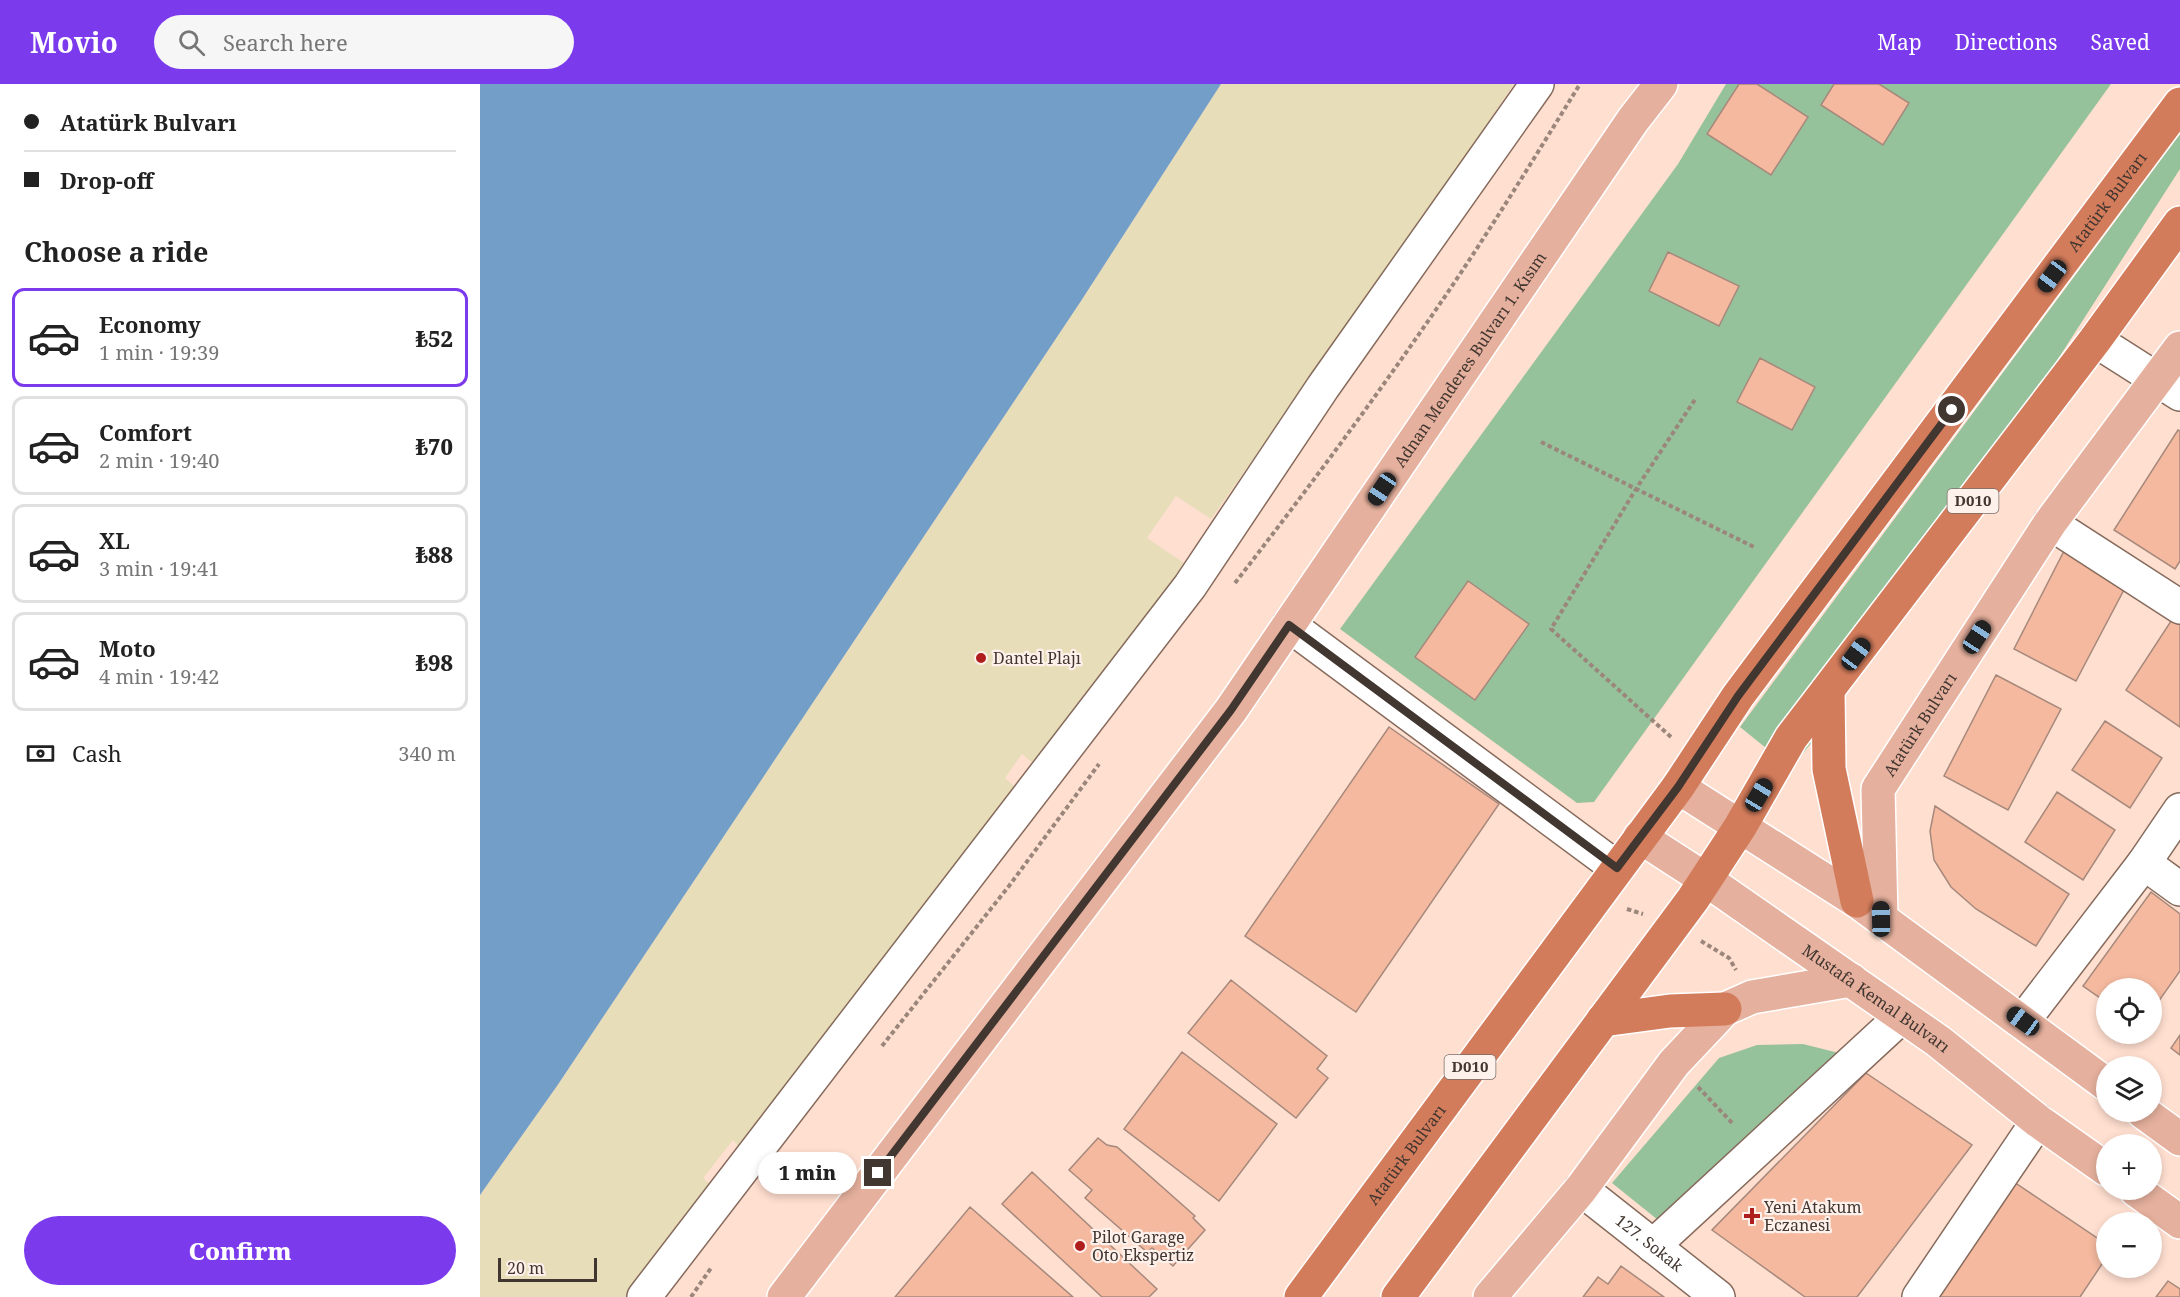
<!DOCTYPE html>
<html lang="en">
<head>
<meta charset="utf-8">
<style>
  :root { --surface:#fff; --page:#f6f6f6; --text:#222; --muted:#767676; --line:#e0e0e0; --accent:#7c3aed }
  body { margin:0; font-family:"Noto Serif",serif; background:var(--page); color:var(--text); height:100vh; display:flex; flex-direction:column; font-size:22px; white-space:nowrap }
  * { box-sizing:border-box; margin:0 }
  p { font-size:20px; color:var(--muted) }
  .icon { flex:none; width:33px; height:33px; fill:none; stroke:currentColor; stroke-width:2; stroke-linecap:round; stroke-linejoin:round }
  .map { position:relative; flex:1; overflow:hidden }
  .side { display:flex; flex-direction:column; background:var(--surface); width:480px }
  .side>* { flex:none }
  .guide { display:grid; align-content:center; height:132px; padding:0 24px; background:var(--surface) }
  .buttons { position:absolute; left:1616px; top:894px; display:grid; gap:12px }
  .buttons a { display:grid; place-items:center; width:66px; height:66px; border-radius:50%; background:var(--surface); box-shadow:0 3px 9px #0003; font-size:30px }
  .scale { position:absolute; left:18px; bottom:15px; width:99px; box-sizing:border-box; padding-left:6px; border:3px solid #423630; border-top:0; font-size:16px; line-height:21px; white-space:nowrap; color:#423630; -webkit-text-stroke:4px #fef1eb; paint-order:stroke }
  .end { position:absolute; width:27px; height:27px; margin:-14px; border:8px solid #423630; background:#fff; box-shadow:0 0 0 3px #fff }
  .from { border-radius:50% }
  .bubble { position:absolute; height:42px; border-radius:21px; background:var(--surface); box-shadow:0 3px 9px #0003; font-size:20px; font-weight:800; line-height:42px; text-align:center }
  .car { position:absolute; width:18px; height:36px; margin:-18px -9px; border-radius:8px; box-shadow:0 0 4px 2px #0007; background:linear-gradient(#222 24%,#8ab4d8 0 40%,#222 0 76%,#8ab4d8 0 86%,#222 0) }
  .guide b { display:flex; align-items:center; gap:21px; height:57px; font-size:22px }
  .guide b+b { border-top:2px solid var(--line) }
  .guide i { width:15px; height:15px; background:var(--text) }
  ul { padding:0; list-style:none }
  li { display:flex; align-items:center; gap:18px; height:99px; margin:0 12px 9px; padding:0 12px; border:3px solid var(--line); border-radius:12px }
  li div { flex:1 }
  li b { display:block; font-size:22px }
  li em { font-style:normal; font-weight:800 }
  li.active { border-color:var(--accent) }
  li>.icon { width:54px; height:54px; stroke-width:1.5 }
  h2 { padding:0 24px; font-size:27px; line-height:72px }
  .pay { display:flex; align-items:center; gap:15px; height:66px; padding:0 24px; font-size:22px }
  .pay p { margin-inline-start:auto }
  .action { display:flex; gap:12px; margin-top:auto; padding:12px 24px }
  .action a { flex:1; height:69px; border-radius:36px; background:var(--accent); color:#fff; font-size:24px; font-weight:800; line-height:69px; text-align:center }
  header { display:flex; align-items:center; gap:36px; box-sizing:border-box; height:84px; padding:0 30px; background:var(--accent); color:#fff }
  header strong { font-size:28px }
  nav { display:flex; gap:33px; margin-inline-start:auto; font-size:21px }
  .search { width:420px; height:54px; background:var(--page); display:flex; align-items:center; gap:15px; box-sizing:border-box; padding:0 21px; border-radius:33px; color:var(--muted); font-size:22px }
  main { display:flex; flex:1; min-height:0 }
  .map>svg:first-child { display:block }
  .green { fill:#96c29b }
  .sand { fill:#e7ddb8 }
  .water { fill:#739ec7 }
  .building { fill:#f4b99f; stroke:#a6897c; stroke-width:1.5 }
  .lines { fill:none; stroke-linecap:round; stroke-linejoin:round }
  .minor-casing { stroke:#866b5d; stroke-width:36 }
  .major-casing { stroke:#fff; stroke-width:36 }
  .highway-casing { stroke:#fff; stroke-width:36 }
  .path { stroke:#9b867b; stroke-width:4; stroke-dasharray:4.5 3; stroke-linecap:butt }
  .minor { stroke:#fff; stroke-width:33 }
  .major { stroke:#e5b09d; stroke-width:33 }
  .highway { stroke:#d37c5b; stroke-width:33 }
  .route { stroke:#423630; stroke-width:8 }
  .poi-dot { fill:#af1e1c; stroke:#fef1eb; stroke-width:2 }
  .labels { text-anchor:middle; stroke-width:4.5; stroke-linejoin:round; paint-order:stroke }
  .shield { fill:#fef1eb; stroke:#7a6e68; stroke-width:1.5 }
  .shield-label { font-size:15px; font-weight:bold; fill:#423630 }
  .street-label { font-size:16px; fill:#423630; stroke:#fef1eb }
  .poi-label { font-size:16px; fill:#423630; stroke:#fef1eb; text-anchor:start }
</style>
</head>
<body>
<header>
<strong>Movio</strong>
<div class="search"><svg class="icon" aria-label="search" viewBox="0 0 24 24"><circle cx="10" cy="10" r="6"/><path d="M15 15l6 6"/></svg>Search here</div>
<nav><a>Map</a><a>Directions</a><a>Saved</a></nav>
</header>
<main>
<section class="side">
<div class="guide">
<b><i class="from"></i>Atatürk Bulvarı</b>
<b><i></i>Drop-off</b>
</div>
<h2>Choose a ride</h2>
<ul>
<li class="active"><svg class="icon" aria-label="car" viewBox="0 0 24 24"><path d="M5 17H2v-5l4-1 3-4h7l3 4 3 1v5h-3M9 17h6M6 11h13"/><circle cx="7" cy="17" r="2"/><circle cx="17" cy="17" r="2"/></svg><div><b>Economy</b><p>1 min · 19:39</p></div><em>₺52</em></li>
<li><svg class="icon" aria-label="car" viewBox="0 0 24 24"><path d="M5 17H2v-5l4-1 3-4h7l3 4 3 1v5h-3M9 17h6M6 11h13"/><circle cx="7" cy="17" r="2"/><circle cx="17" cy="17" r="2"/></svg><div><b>Comfort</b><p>2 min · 19:40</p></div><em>₺70</em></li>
<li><svg class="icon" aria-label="car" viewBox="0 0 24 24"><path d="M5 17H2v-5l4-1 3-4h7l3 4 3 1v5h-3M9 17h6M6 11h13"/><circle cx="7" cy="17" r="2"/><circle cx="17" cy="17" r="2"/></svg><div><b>XL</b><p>3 min · 19:41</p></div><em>₺88</em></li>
<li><svg class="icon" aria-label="car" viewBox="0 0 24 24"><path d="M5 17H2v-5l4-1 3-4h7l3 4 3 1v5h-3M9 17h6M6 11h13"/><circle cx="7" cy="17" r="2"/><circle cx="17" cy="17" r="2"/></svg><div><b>Moto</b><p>4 min · 19:42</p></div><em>₺98</em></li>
</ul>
<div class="pay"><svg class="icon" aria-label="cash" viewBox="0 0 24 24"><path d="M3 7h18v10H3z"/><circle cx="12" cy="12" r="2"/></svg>Cash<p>340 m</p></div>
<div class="action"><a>Confirm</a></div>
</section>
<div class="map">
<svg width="1700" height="1213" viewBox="0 0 1700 1213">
  <rect width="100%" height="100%" fill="#ffdfd0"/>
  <path class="green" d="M1246,0H1631L1114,718L1097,719L860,545L1198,80Z
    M1700,50V85L1332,658L1311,684L1260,643Z
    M1323,960L1359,969L1178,1136L1132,1099L1239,974L1277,961Z"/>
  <path class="sand" d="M741,0H1034L923,163L731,435L696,412L667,454L704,479L563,688L542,670L525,694L543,710L263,1068L253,1056L223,1094L234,1104L151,1213H0V1111L77,1002L601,217Z"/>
  <path class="water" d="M0,0H741L601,217L77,1002L0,1111Z"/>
  <path class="building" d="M1259,0H1277L1328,33L1291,91L1227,50Z
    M1354,0H1399L1429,19L1403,61L1341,21Z
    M1188,168L1259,202L1239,242L1169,207Z
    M1280,274L1335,303L1312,346L1257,318Z
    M1698,346L1700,347V477L1695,485L1634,446Z
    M1584,467L1647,500L1596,597L1534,565Z
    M988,497L1049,540L995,616L935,573Z
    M1693,534L1700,539V643L1646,606Z
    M1516,591L1581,625L1528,726L1464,692Z
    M1625,637L1682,674L1650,724L1592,686Z
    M909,643L1019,720L876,928L765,852Z
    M1577,708L1635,746L1603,796L1545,758Z
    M1455,722L1589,810L1556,862L1496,825L1471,803L1454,776L1450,747Z
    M1671,808L1700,830V887L1671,928V904H1626V918L1603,902Z
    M751,896L847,972L837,985L848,994L816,1034L708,949Z
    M1700,951V971L1691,964Z
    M702,968L797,1040L739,1117L644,1045Z
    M1386,989L1492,1061L1377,1213H1325L1232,1146Z
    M618,1054L627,1061L637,1063L715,1132L713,1134L725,1146L693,1182L672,1164L667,1168L605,1114L612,1106L589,1086Z
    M552,1088L677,1205L669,1213H622L522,1120Z
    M1534,1098L1626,1160V1174L1600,1213H1450Z
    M490,1123L593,1213H415Z
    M1141,1182L1184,1213H1103L1118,1193L1128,1200Z
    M1688,1197L1700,1205V1213H1676Z"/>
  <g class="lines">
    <defs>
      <g id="minor">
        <path d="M1615,256L1700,310"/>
        <path d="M1570,439L1700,523"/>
        <path d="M809,541L1137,784"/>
        <path d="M1664,779L1700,805"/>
        <path d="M1543,937L1664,779L1700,726"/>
        <path id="s1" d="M1101,1105L1238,1213"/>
        <path d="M1173,1162L1421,933"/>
        <path d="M164,1213L710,502L843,303L1057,0"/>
        <path d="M1439,1213L1558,1037"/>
      </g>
      <g id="major">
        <path d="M1198,703L1377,817L1626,1000"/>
        <path id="s2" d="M1160,753L1225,795L1458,957L1558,1037L1626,1085"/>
        <path id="s3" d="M1401,835L1398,705L1570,439L1700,264"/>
        <path d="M1663,1028L1700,1055"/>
        <path d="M1656,1106L1700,1138"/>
        <path id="s4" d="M304,1213L751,626L1153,36L1181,0"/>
        <path d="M1010,1213L1101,1105L1194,979L1245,925L1272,913L1371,896"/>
      </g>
      <g id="highway">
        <path d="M1348,606L1349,685L1377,817"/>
        <path d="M1123,936L1190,927L1245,925"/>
        <path id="s5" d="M821,1213L1198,703L1258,612L1700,20"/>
        <path d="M918,1213L1213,815L1260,743L1311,654L1615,256L1700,139"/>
      </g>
    </defs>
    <use href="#minor" class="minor-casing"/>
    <use href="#major" class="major-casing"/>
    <use href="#highway" class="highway-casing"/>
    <path class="path" d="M1061,358L1274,463
      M755,499C824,410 891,320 955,227C1006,153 1053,76 1100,0
      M1191,653L1071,545L1156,405L1216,314
      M1147,825L1163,830
      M1221,857L1249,874L1256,886
      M402,962L529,802L619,680
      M1218,1003L1254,1041
      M211,1213L231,1184"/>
    <use href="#minor" class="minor"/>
    <use href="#major" class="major"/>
    <use href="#highway" class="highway"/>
  </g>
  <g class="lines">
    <path class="route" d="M398,1089L751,626L809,541L1137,784L1198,703L1258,612L1472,326"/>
  </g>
  <g class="poi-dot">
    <circle cx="501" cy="574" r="6"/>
    <path d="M1269 1123h6v6h6v6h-6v6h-6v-6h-6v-6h6z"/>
    <circle cx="600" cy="1162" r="6"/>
  </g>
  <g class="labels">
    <g class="shield">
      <rect x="1467.5" y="405" width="51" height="24" rx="4.5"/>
      <rect x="964.5" y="971" width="51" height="24" rx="4.5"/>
    </g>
    <g class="shield-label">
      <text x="1493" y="422">D010</text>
      <text x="990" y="988">D010</text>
    </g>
    <g class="street-label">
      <text dy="6" stroke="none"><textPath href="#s5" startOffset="1360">Atatürk Bulvarı</textPath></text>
      <text dy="6" stroke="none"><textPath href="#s4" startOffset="1162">Adnan Menderes Bulvarı 1. Kısım</textPath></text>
      <text dy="6" stroke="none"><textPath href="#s3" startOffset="207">Atatürk Bulvarı</textPath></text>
      <text dy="6" stroke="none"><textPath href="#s2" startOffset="286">Mustafa Kemal Bulvarı</textPath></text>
      <text dy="6" stroke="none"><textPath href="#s5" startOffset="177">Atatürk Bulvarı</textPath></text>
      <text dy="6" stroke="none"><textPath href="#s1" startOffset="87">127. Sokak</textPath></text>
    </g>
    <g class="poi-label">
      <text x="513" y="580">Dantel Plajı</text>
      <text x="1284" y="1129">Yeni Atakum<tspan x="1284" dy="18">Eczanesi</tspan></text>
      <text x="612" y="1159">Pilot Garage<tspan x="612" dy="18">Oto Ekspertiz</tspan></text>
    </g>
  </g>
</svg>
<div class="buttons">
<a><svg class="icon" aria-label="locate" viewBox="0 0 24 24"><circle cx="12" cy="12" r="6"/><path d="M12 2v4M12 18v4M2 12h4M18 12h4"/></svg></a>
<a><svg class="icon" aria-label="layers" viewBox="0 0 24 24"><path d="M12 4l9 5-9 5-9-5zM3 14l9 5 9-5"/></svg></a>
<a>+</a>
<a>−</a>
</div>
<div class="scale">20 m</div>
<i class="end from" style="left:1472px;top:326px"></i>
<i class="end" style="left:398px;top:1089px"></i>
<div class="bubble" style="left:278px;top:1068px;width:99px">1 min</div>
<i class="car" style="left:1572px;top:192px;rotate:217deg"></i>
<i class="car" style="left:902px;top:405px;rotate:214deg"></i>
<i class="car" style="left:1497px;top:553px;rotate:33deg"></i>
<i class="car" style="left:1376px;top:570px;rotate:37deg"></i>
<i class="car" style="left:1279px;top:711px;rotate:31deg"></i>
<i class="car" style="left:1401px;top:835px;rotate:359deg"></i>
<i class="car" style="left:1543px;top:937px;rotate:306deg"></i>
</div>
</main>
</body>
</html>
